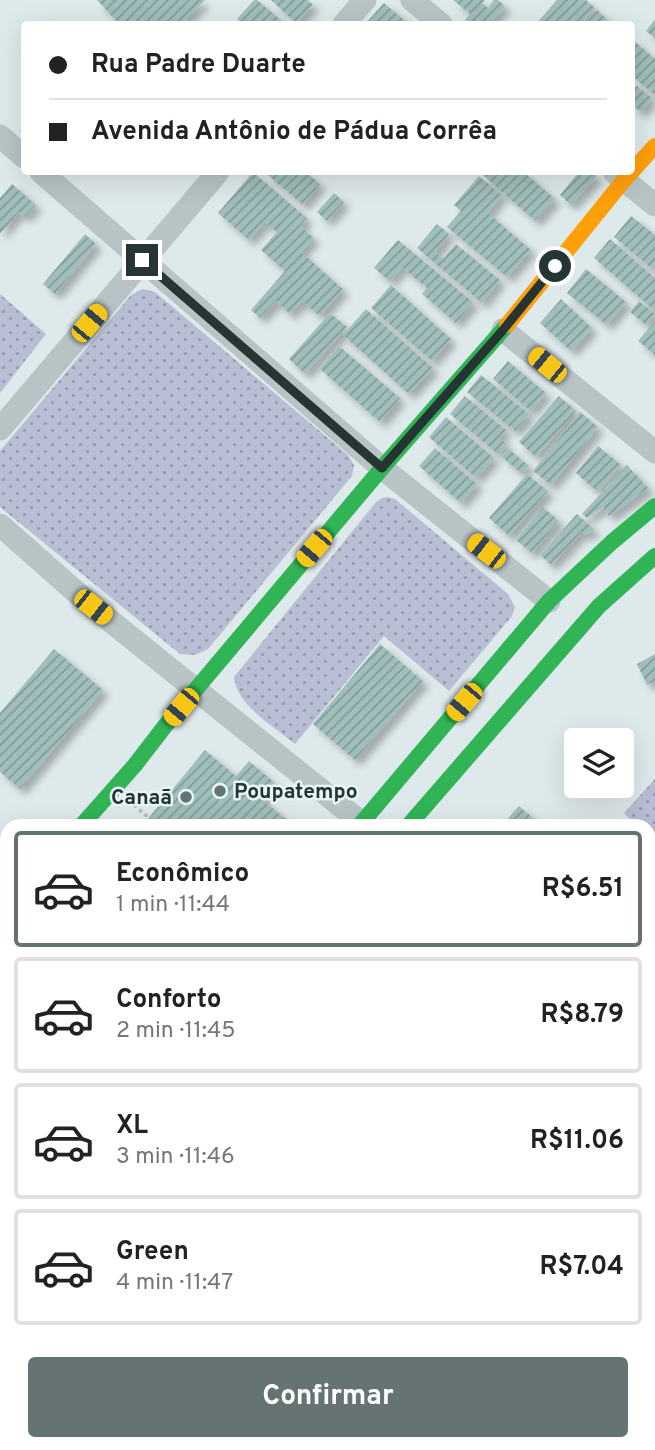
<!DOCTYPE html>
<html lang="pt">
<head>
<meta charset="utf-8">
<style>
  :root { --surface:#fff; --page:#f2f2f2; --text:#222; --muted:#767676; --line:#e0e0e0; --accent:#667373 }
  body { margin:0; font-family:Overpass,sans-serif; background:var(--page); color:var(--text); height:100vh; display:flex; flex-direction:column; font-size:26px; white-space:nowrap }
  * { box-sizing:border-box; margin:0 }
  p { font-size:23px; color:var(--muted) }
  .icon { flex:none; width:38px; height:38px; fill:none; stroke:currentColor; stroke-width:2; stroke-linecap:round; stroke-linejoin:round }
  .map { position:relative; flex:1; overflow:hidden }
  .details { position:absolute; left:0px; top:819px; width:656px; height:632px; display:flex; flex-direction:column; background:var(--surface); border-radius:21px 21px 0 0; box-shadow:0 7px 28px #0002 }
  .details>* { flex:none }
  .top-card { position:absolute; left:21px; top:21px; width:614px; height:154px; border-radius:7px; box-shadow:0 7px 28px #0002; display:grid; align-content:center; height:154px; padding:0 28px; background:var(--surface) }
  .controls { position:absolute; left:564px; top:728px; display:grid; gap:14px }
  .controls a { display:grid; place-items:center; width:70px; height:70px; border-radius:7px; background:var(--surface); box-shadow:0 7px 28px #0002; font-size:35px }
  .end { position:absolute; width:32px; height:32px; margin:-16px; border:9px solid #263433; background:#fff; box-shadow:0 0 0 4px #fff }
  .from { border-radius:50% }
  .car { position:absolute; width:21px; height:42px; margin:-21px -10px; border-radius:9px; box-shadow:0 0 5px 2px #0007; background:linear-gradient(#f5c518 24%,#345 0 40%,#f5c518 0 76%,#345 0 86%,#f5c518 0) }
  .top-card b { display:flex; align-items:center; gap:24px; height:66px; font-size:26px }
  .top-card b+b { border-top:2px solid var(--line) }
  .top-card i { width:18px; height:18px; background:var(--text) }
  ul { padding:12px 0 0; list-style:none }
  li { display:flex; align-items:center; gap:21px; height:116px; margin:0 14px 10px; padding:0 14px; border:4px solid var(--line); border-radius:7px }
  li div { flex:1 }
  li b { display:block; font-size:26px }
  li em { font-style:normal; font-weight:700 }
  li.on { border-color:var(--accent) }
  li>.icon { width:63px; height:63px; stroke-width:1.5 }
  .button { display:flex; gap:14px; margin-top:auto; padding:14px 28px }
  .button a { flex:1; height:80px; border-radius:7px; background:var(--accent); color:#fff; font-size:28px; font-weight:700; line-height:80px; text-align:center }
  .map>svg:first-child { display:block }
  .grass { fill:url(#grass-dots) }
  .forest { fill:url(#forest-firs) }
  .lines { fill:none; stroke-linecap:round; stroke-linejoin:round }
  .stream { stroke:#bc9ba7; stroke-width:6 }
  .building { fill:url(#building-hatch); filter:url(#shadow) }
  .path { stroke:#b0bcbd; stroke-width:3.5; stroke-dasharray:3.5 3.5; stroke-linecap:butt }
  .street { stroke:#b7c3c4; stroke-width:23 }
  .fast { stroke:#30b455; stroke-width:16 }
  .slow { stroke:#ff9f0a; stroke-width:16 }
  .route { stroke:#263433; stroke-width:9 }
  .poi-dot { fill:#667373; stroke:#e5f5f8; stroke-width:2.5 }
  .labels { text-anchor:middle; stroke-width:5; stroke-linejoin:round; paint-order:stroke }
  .poi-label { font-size:21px; font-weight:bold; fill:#263433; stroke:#e5f5f8; text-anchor:start }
</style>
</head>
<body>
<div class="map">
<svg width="655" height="1450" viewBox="0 0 655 1450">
  <defs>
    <pattern id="grass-dots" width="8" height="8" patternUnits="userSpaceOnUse" patternTransform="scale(1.75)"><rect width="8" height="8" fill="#b8bed3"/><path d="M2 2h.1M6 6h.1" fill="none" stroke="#959bac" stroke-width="1.8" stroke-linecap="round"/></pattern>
    <pattern id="forest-firs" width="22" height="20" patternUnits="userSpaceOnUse" patternTransform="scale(1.75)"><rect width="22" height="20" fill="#b8bed3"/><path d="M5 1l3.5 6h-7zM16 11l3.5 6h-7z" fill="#959bac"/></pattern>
    <pattern id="building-hatch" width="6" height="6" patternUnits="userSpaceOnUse" patternTransform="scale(1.75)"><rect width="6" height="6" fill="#a0bebb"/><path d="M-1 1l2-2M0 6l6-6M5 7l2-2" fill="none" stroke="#829b99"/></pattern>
    <filter id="shadow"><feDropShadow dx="6" dy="6" stdDeviation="3.5" flood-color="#0004"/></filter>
  </defs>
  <rect width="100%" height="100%" fill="#dee9eb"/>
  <path class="grass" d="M142,289L155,292L348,455L354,465L352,476L208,649L195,655L180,654L0,507V451L131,295Z
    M0,294L46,334L0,393Z
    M388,497L395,499L508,594L515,607L512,616L449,691L384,636L295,744C275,727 237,706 234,677L376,502L382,498Z
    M655,779V847L649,841V826H636L624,813Z
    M0,987L7,993V1140L0,1134Z"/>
  <path class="forest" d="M649,1187L655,1188V1258H649Z"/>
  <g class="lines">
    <path class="stream" d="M0,1328L7,1326"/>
  </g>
  <path class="building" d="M97,0H205L186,19L190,24H119Z
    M254,0H257L286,24H244L237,19Z
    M271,0H308L313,5L296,23Z
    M453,0H485L482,3L488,8L494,0H498L505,6L489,24H470L465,20L470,14Z
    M557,0H586L595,8L581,24H536Z
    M384,3L409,24H365Z
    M597,10L607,19L602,24H585Z
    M655,19V38L646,31Z
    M632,39L655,59V95L632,76Z
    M632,82L652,98L641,112L632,105Z
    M253,172L307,218L300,226L314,238L301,252L343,289L320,316L302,301L290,314L276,301L260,318L251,310L285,271L261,250L277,232L265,222L249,240L218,213Z
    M264,172H306L320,184L303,205Z
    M486,172H524L555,199L535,221L483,175Z
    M579,172H592L597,176L571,205L560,195Z
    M479,176L502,195L488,213L531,250L507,277L447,227L461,211L454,205Z
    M12,184L36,205L25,217L19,212L0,234V198Z
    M334,193L344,202L327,221L317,212Z
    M631,216L655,235V263L651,268L614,237Z
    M437,224L449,234L435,252L443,259L456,244L500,280L482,303L417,248Z
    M85,234L96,244L55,294L43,284Z
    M610,239L655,278V311L594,258Z
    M398,240L473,302L456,323L422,294L427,288L402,267L390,281L374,268Z
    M586,269L626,302L607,325L567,293Z
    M391,285L451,339L432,361L371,308Z
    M561,299L592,328L571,351L540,323Z
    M639,301L655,314L646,325L630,312Z
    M366,309L433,368L409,394L343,335Z
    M330,313L347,327L305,374L289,359Z
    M655,321V355L638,341Z
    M339,346L400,398L380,422L320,369Z
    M508,361L546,393L531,411L493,379Z
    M481,375L529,414L515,431L467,392Z
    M465,396L506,430L499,438L507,444L499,455L450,414Z
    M559,396L576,411L536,457L519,442Z
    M580,412L598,427L551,485L533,471Z
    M446,417L494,458L476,478L429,437Z
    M598,446L621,465L598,492L576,473Z
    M435,448L477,484L461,503L419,466Z
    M509,449L529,466L522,474L502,457Z
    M627,465L648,488L609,516L603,507L587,518L582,514Z
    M527,474L548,491L509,536L489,518Z
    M543,507L559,521L532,553L516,540Z
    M577,514L594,529L586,535L582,532L551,565L540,555Z
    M380,644L423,681L355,760L313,724Z
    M54,649L103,690L20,789L0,772V713Z
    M655,654V681L647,685L637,664Z
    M205,750L236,776L249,761L275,783L262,799L294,826H142Z
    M519,806L542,826H501Z
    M649,916L655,920V1002L649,1015Z
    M233,1444H276L278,1450H235Z
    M326,1444H375L376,1445L349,1450H327Z
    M439,1444H571L572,1450H416Z"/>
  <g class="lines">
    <path class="path" d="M134,805L149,818"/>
    <path class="street" d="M412,0L441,24
      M344,24L365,0
      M0,136L24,157
      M41,172L382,468L549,601
      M614,172L655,205
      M503,330L655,452
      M0,429L218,172
      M0,525L93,607L362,823
      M0,861L7,867
      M0,924L7,915
      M0,1161L7,1167
      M649,1170L655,1171
      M649,1291L655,1303
      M649,1354L655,1388
      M0,1374L7,1372"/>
    <path class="fast" d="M81,826L135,765L165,726L382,468L507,325
      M359,826L549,601L612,542L655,506
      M408,826L599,606L655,556
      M0,1296L7,1289"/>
    <path class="slow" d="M507,325L624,180L655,146"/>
  </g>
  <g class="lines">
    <path class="route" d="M142,260L382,468L503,330L555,266"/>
  </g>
  <g class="poi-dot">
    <circle cx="220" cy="791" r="7"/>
    <circle cx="186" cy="797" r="7"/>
  </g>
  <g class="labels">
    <g class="poi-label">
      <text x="234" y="798">Poupatempo</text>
      <text x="172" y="804" text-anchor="end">Canaã</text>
    </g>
  </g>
</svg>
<div class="controls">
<a><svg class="icon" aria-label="layers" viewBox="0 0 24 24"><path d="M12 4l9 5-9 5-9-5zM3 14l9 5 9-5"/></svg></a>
</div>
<i class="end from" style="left:555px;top:266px"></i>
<i class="end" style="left:142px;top:260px"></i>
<i class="car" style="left:89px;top:323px;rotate:40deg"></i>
<i class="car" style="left:547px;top:365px;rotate:309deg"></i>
<i class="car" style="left:314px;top:548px;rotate:220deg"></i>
<i class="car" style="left:486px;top:551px;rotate:308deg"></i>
<i class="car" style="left:93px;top:607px;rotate:128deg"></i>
<i class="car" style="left:464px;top:702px;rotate:220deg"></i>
<i class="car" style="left:181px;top:707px;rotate:220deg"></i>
<div class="top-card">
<b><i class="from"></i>Rua Padre Duarte</b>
<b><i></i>Avenida Antônio de Pádua Corrêa</b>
</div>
<section class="details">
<ul>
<li class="on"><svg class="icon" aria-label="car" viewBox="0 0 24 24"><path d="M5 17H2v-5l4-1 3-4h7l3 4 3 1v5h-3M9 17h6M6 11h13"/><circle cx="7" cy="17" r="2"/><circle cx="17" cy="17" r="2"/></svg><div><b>Econômico</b><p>1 min · 11:44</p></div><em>R$6.51</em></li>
<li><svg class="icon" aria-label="car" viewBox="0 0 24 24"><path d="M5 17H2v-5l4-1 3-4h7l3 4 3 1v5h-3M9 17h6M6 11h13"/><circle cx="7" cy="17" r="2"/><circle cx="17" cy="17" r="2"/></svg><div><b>Conforto</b><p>2 min · 11:45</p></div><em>R$8.79</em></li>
<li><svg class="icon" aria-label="car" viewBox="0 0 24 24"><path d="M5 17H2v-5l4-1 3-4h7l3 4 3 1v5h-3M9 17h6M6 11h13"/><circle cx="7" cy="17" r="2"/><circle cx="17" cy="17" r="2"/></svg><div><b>XL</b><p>3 min · 11:46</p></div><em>R$11.06</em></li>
<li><svg class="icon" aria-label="car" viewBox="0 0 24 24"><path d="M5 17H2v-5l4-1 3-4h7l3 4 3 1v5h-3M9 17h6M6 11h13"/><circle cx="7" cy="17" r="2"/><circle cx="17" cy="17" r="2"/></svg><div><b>Green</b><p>4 min · 11:47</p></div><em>R$7.04</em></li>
</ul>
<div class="button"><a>Confirmar</a></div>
</section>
</div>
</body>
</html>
